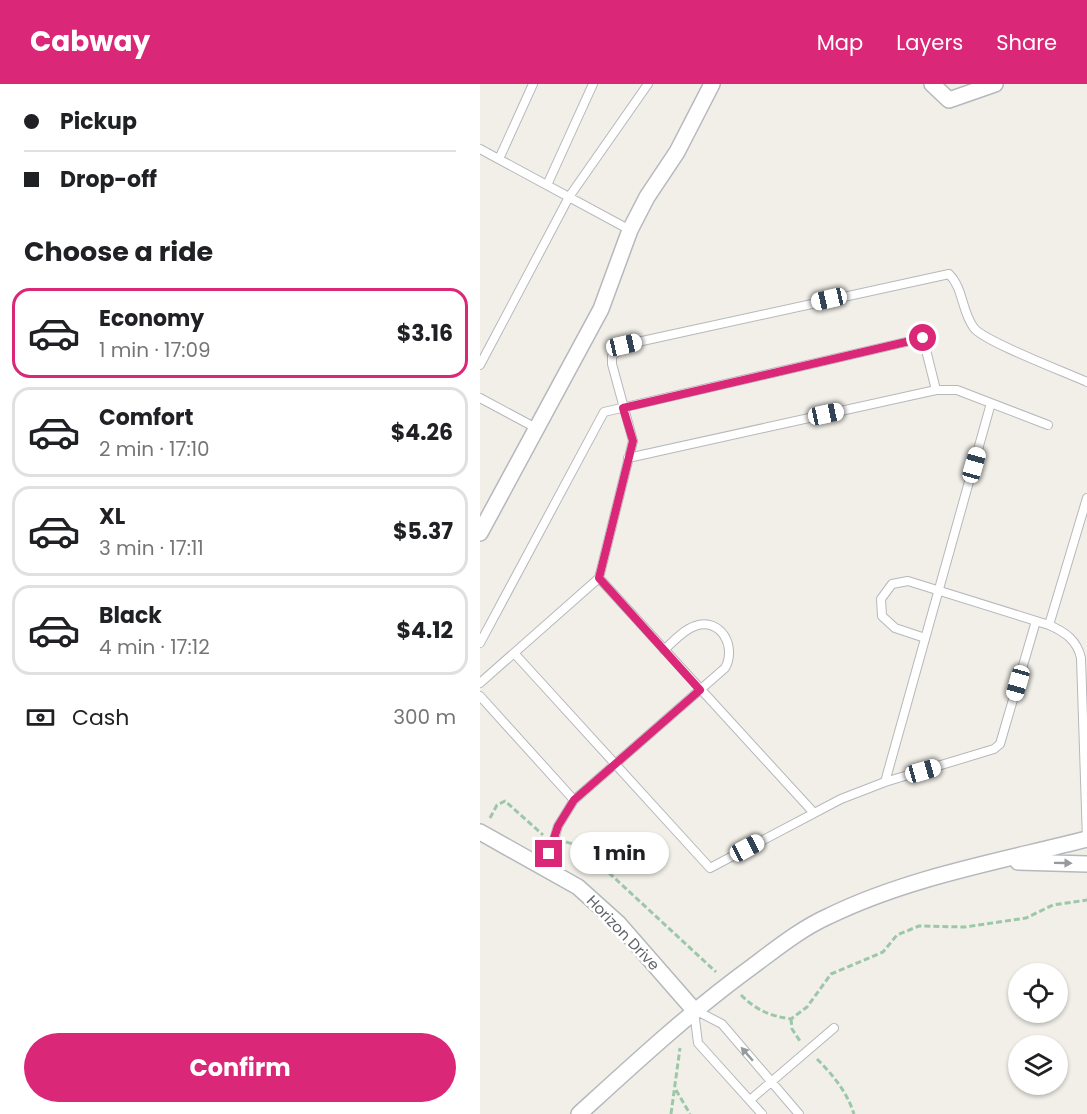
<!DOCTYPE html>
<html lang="en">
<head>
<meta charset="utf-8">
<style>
  :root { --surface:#fff; --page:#f2f2f2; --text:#202124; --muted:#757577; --line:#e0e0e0; --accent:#db2777 }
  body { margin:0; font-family:Poppins,sans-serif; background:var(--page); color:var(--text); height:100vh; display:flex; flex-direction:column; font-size:22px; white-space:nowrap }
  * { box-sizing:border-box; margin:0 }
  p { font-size:20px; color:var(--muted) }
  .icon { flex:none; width:33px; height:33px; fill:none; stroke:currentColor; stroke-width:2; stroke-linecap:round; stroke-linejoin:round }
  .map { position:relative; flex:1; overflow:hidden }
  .drawer { display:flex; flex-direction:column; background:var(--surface); width:480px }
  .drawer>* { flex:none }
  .guide { display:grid; align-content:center; height:132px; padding:0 24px; background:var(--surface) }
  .controls { position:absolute; left:528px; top:879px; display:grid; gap:12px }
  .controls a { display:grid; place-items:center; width:60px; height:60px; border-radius:50%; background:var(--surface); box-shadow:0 2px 4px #0004; font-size:30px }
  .end { position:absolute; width:27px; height:27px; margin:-14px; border:8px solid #db2777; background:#fff; box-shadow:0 0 0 3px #fff }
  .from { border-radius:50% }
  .bubble { position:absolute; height:42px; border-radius:21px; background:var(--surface); box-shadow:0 2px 4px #0004; font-size:20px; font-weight:700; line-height:42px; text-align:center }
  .car { position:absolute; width:18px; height:36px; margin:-18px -9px; border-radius:8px; box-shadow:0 0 4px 2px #0007; background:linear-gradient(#fff 24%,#345 0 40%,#fff 0 76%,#345 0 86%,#fff 0) }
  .guide b { display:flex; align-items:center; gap:21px; height:57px; font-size:22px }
  .guide b+b { border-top:2px solid var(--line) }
  .guide i { width:15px; height:15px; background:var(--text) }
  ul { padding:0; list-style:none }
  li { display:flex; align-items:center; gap:18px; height:90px; margin:0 12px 9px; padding:0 12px; border:3px solid var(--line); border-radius:18px }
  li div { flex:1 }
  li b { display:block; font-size:22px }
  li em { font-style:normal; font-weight:700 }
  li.selected { border-color:var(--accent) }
  li>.icon { width:54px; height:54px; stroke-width:1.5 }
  h2 { padding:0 24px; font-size:27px; line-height:72px }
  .pay { display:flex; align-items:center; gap:15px; height:66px; padding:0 24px; font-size:22px }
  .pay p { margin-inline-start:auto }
  .button { display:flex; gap:12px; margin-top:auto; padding:12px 24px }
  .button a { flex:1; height:69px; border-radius:36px; background:var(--accent); color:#fff; font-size:24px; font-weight:700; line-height:69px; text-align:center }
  header { display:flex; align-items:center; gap:36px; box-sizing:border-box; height:84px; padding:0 30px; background:var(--accent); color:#fff }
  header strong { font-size:28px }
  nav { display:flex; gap:33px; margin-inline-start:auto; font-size:21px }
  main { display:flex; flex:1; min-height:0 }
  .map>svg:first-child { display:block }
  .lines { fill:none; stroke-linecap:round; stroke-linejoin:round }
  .service-casing { stroke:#b5b8bc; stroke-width:10 }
  .minor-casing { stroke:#b5b8bc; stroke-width:18 }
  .path { stroke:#9cc7a9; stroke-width:3; stroke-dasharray:6 3; stroke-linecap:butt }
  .service { stroke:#fff; stroke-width:8 }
  .minor { stroke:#fff; stroke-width:15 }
  .oneway { fill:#979a9d }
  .route { stroke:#db2777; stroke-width:8 }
  .labels { text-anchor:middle; stroke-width:5; stroke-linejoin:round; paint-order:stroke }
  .street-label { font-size:15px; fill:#5f6368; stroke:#fff }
</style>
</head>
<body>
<header>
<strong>Cabway</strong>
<nav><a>Map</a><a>Layers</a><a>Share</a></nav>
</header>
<main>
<section class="drawer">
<div class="guide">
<b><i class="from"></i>Pickup</b>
<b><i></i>Drop-off</b>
</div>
<h2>Choose a ride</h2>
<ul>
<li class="selected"><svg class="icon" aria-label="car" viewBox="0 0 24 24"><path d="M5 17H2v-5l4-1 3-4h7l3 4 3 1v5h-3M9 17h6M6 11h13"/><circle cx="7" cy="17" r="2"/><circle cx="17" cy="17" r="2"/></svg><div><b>Economy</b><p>1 min · 17:09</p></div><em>$3.16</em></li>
<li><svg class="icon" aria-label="car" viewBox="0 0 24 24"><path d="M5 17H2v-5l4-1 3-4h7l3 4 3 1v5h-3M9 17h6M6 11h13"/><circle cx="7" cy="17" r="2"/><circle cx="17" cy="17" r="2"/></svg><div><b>Comfort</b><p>2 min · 17:10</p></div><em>$4.26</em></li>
<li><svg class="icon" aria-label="car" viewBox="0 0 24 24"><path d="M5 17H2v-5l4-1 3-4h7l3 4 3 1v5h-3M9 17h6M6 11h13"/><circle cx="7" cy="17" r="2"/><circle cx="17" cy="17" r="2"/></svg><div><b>XL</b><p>3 min · 17:11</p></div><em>$5.37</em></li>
<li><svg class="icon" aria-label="car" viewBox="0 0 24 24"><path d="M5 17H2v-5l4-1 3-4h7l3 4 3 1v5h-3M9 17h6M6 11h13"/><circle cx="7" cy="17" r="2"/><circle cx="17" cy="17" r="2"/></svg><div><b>Black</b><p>4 min · 17:12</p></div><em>$4.12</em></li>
</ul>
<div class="pay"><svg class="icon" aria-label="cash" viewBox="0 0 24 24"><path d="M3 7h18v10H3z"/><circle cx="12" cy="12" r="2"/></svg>Cash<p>300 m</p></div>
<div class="button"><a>Confirm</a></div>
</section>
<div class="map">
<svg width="607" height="1030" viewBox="0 0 607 1030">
  <rect width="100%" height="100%" fill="#f1efe8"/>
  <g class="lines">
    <defs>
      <path id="service" d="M0,65L150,146
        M19,75L53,0
        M67,101L113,0
        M0,281L89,113L168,0
        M456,306H477L568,341
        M0,314L56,344
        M119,494L334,729
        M569,541L607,414
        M445,554L415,544L402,532L401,515L412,500L428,497L569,541C585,548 597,556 601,574L607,756
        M0,559L124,328L443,254L456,306L148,374
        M34,569L230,784L361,715L405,698L514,665L520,660L556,537
        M0,599L119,494L153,357L132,280V272L144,261L469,190C484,205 481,227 494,244C505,258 585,288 607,298
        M0,612L94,716
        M405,698L511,319
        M66,783L78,742L94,716L245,584C257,563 241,533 215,542C203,546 193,558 184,566
        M215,926L242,940L319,1030
        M214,927L218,959L282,1030
        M270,1016L354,944"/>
      <path id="minor" d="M452,0L469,16L515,0
        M0,449L121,225L150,146L167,113L197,68L232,0
        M0,748L98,803L138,839L214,926
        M538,778L607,780
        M99,1030C156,978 211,927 273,882C297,864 322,844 349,832C429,793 521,777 607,755"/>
    </defs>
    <use href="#service" class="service-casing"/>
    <use href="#minor" class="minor-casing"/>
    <path class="path" d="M10,734L17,721L25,717L63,751
      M86,758L100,762L236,888
      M261,911C276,926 290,932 311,935L327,923L351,890L403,868L417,851L439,842L485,843L546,834L573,821L607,816
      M311,935L312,945L320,957
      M337,975C353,991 367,1008 374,1030
      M196,1006L210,1030
      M191,1030L200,964"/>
    <use href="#service" class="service"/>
    <use href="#minor" class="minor"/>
  </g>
  <defs><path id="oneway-solid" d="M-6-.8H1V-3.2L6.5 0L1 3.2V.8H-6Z" transform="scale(1.5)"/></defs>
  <g class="oneway">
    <use href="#oneway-solid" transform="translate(583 779) rotate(1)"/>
    <use href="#oneway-solid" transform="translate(267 970) rotate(-131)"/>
  </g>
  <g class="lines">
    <path class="route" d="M69,770L78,742L94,716L220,606L119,494L153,357L143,324L443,254"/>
  </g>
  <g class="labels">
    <g class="street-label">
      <text transform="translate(143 849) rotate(46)" y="5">Horizon Drive</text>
    </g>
  </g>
</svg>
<div class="controls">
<a><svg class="icon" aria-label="locate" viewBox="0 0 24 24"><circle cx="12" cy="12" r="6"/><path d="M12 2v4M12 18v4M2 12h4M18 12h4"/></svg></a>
<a><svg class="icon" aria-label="layers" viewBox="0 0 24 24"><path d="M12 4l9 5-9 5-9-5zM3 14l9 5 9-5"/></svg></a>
</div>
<i class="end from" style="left:443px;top:254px"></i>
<i class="end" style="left:69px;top:770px"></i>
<div class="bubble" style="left:90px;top:748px;width:99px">1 min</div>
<i class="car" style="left:349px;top:215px;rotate:257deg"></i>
<i class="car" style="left:144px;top:261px;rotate:77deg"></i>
<i class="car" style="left:346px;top:330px;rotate:78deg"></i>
<i class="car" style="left:494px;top:381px;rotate:16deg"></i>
<i class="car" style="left:538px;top:599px;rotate:196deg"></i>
<i class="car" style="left:443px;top:687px;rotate:74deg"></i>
<i class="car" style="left:267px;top:764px;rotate:62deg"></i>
</div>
</main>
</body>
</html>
